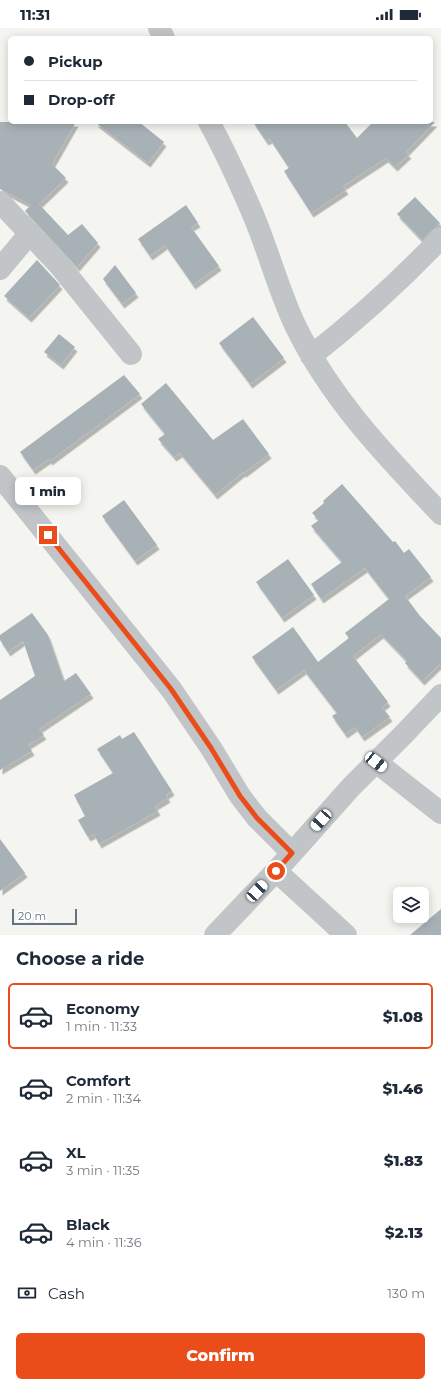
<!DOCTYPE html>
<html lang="en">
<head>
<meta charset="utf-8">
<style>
  :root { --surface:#fff; --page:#f6f6f7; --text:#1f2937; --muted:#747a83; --line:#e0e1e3; --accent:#ea4d1a }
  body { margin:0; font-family:Montserrat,sans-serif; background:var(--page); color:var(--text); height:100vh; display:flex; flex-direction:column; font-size:15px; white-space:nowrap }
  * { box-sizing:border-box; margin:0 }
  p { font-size:13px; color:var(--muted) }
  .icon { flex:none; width:22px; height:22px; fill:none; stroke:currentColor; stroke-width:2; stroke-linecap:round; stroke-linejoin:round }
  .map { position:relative; height:907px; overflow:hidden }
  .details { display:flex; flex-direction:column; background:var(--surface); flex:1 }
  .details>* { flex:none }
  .top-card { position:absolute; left:8px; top:8px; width:425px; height:88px; border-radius:6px; box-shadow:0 2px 10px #0003; display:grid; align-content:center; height:88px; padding:0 16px; background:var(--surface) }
  .controls { position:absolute; left:393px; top:859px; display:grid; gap:8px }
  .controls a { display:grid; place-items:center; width:36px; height:36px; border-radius:6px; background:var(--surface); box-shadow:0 2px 10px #0003; font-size:20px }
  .scale { position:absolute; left:12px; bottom:10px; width:65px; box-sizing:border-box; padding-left:4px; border:2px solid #627482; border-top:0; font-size:11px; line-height:14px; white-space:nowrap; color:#627482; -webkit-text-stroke:3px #fff; paint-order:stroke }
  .end { position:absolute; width:18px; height:18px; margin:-9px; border:5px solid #ea4d1a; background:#fff; box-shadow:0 0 0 2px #fff }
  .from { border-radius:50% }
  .bubble { position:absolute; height:28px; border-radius:6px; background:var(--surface); box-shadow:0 2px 10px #0003; font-size:13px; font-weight:800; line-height:28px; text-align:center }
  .car { position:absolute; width:12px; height:24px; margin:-12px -6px; border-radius:5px; box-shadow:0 0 3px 1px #0007; background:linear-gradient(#fff 24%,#345 0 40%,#fff 0 76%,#345 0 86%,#fff 0) }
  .top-card b { display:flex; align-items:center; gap:14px; height:38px; font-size:15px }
  .top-card b+b { border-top:1px solid var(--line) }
  .top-card i { width:10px; height:10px; background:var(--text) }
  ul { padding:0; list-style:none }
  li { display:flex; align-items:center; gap:12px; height:66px; margin:0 8px 6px; padding:0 8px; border:2px solid transparent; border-radius:6px }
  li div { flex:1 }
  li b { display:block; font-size:15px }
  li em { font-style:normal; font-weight:800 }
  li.active { border-color:var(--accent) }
  li>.icon { width:36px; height:36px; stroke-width:1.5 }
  h2 { padding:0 16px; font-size:18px; line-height:48px }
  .pay { display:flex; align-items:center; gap:10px; height:44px; padding:0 16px; font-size:15px }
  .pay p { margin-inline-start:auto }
  .primary-button { display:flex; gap:8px; margin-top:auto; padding:8px 16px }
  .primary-button a { flex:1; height:46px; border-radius:6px; background:var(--accent); color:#fff; font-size:16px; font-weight:800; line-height:46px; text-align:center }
  .status { display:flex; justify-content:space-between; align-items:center; height:28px; padding:0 20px; background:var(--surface); direction:ltr }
  .status svg { height:11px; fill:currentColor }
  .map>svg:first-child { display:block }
  .building { fill:#a8b1b6; filter:url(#shadow) }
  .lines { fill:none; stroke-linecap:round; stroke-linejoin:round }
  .minor { stroke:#c1c5c8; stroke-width:22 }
  .route { stroke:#ea4d1a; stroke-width:5 }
</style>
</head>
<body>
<div class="status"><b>11:31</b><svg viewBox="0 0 49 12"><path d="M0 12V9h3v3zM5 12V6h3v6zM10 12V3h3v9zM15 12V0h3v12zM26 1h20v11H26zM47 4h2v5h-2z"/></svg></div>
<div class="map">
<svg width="441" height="907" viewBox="0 0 441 907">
  <defs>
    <filter id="shadow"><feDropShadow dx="2.5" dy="4.5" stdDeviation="0" flood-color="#0004"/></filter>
  </defs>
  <rect width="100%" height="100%" fill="#f4f4f0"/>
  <path class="building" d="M0,94H76L52,136L66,150L39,176L68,207L82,196L98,215L77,239L25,183L31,177L0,161Z
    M95,94H139L164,114L148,135Z
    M253,94H345L357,110L373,94H435L406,124L409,126L395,139L386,130L343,158L346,162L311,185L284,143L289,140L270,111L266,113Z
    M415,169L440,195L422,212L397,186Z
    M186,177L198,195L191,199L219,238L193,257L165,217L150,228L138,211Z
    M37,232L60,257L29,290L4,268Z
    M115,237L136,265L122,276L103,251Z
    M253,289L284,330L250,356L219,315Z
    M59,306L75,319L61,337L44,324Z
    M124,347L140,366L50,433L49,431L33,442L20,424Z
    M166,355L213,412L243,391L269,426L244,445L243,444L215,467L180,425L174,429L158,411L165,406L141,376Z
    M342,456L393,514L395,513L404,525L409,521L431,549L405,568L420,588L441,610V635L422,653L405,635L407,633L381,606L353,628L388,674L382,679L390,689L362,709L355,699L345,706L332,688L337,685L304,642L276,662L252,629L293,599L318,634L349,610L345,605L389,571L365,540L321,571L311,556L342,534L311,498L319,492L312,485L324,475L323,473Z
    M124,472L157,517L135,533L102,488Z
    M288,531L314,567L282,590L256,554Z
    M32,585L48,607L64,653L76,645L91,666L39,701L44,707L28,717L32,723L0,742V672L35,648L23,613L8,624L0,612V607Z
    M134,704L172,763L166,767L168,770L155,778L158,783L99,816L94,806L88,809L78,792L85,788L74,767L113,745L97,721L120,707L122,711Z
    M0,811L25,845L0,863Z
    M441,881V907H410Z"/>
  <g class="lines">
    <path class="minor" d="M159,0L164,10
      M209,94C225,123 239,154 252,184C268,221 278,261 295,297C330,370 386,428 441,486
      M0,174L60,238L131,326
      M0,241L30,205
      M311,328C357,292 401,252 441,210
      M0,448L171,661L211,720L240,768L257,790L292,825
      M376,734L441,785
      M276,843L346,907
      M215,907L276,843L351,759L404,706L441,667"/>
  </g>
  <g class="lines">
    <path class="route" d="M48,507L171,661L211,720L240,768L257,790L292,825L276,843"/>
  </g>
</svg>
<div class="controls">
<a><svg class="icon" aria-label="layers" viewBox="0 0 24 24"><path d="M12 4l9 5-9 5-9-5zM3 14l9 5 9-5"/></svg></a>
</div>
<div class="scale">20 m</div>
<i class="end from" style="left:276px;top:843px"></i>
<i class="end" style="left:48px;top:507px"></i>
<div class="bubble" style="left:15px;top:449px;width:66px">1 min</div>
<i class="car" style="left:376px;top:734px;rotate:128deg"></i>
<i class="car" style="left:321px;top:792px;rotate:222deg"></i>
<i class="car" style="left:257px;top:863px;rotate:43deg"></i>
<div class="top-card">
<b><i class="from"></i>Pickup</b>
<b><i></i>Drop-off</b>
</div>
</div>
<section class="details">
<h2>Choose a ride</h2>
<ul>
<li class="active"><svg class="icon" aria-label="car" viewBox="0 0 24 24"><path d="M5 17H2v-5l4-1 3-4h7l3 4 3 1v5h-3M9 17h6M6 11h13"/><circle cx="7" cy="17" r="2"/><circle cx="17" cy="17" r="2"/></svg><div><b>Economy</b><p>1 min · 11:33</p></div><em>$1.08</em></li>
<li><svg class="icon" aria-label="car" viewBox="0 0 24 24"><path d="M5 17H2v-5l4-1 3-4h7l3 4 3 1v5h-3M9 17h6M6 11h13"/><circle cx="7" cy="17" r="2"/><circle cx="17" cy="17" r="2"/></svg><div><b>Comfort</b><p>2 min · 11:34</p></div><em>$1.46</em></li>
<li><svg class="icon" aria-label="car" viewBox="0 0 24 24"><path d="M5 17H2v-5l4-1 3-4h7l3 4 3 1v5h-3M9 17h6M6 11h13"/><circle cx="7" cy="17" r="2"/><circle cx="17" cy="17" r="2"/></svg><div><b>XL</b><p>3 min · 11:35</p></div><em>$1.83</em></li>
<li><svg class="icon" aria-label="car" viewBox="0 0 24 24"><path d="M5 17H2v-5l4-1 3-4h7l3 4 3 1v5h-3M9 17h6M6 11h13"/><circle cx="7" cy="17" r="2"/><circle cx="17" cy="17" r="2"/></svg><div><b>Black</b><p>4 min · 11:36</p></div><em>$2.13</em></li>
</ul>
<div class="pay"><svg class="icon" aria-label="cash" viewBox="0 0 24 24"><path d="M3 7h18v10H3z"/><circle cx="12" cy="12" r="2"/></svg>Cash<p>130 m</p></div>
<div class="primary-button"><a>Confirm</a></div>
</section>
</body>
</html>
